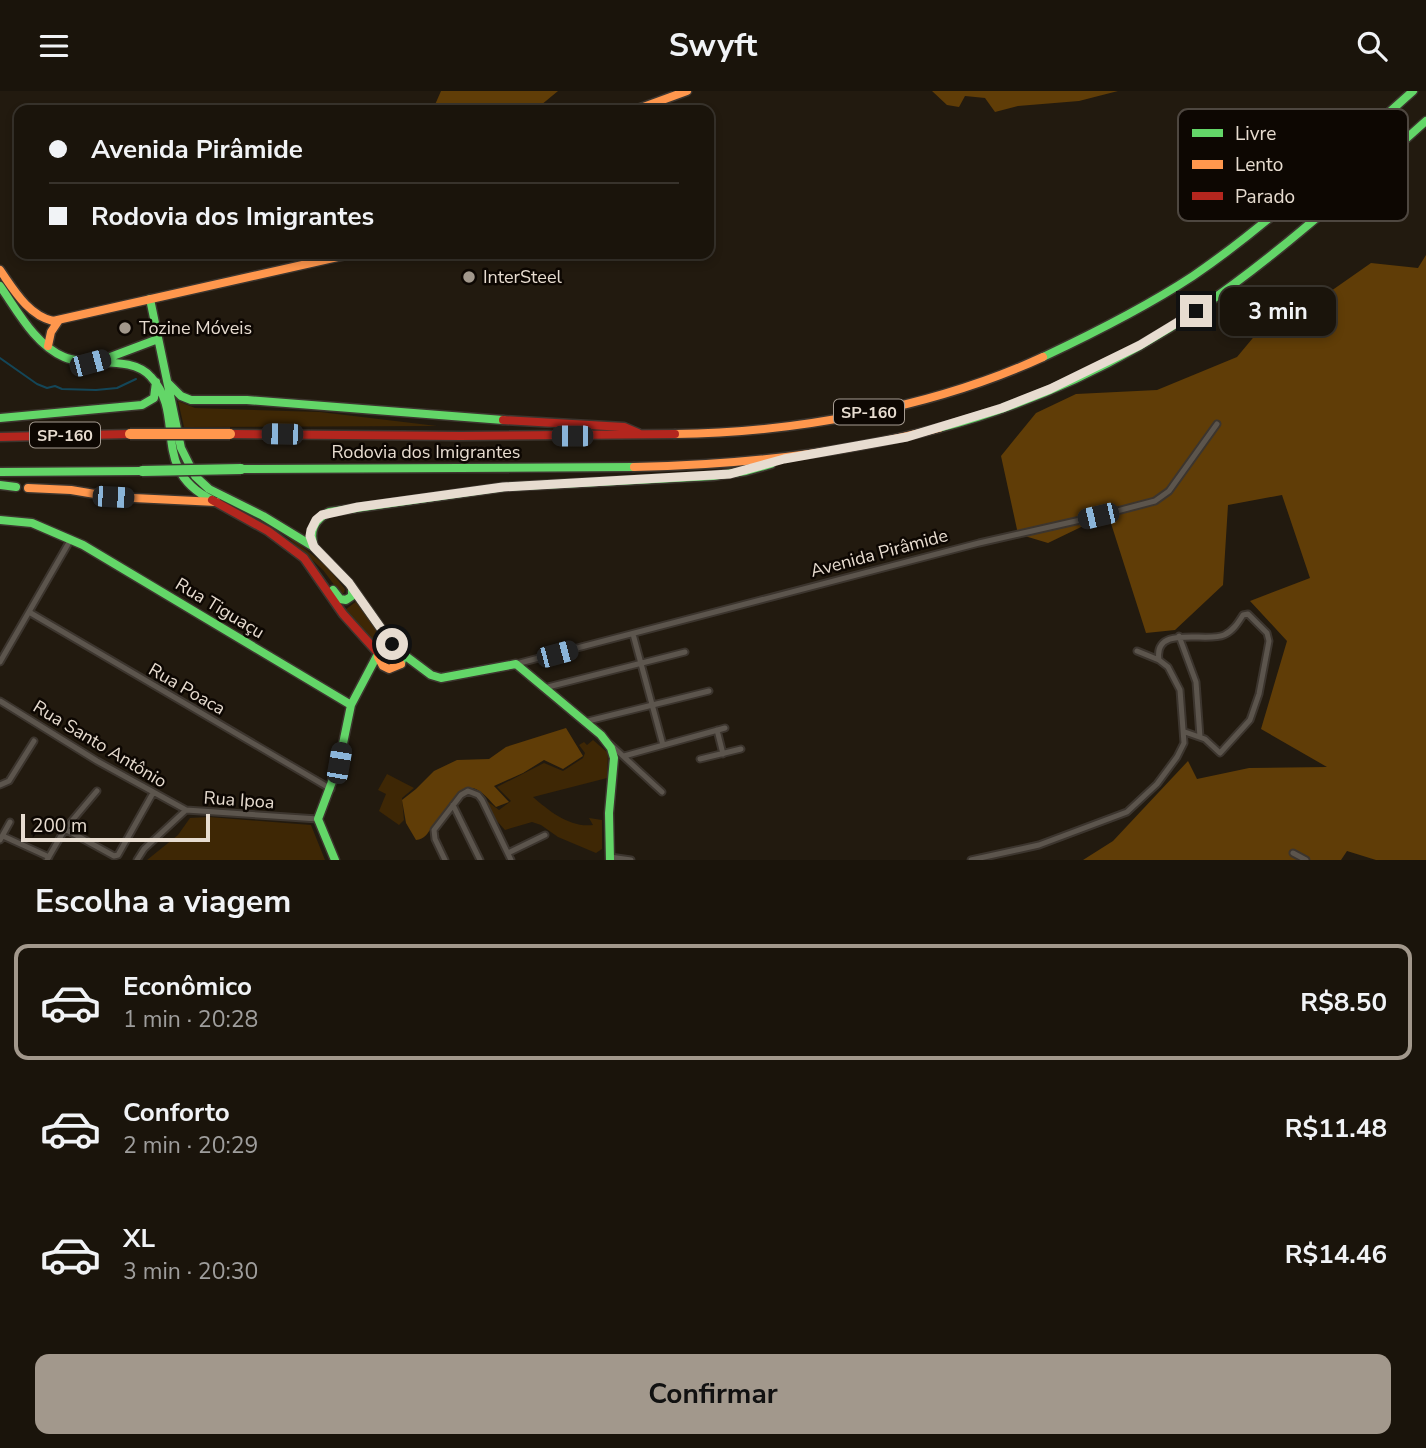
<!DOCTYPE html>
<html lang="pt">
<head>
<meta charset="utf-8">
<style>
  :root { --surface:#1a140b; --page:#231d14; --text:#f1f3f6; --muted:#9f9e9d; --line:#38332c; --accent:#a2988c }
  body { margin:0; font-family:"Nunito Sans",sans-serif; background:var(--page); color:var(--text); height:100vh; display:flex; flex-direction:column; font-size:26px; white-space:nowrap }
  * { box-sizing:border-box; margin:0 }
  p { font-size:23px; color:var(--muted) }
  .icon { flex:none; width:38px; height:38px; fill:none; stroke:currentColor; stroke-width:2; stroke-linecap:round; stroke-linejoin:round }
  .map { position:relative; height:769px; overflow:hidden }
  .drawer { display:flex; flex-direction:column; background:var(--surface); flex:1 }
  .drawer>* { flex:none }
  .top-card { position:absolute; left:14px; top:14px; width:700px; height:154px; border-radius:14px; box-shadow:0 4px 10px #0003,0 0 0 2px var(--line); display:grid; align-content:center; height:154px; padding:0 35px; background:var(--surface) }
  .scale { position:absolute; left:21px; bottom:18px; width:189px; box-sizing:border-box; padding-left:7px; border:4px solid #e7dcd0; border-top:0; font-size:19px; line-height:24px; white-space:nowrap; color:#e7dcd0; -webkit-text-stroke:5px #0d0702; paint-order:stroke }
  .end { position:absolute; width:32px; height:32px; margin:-16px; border:9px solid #e7dcd0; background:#111; box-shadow:0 0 0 4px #111 }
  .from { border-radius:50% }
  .bubble { position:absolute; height:49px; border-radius:14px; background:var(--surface); box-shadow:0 4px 10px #0003,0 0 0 2px var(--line); font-size:23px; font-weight:700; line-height:49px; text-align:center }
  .car { position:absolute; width:21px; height:42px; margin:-21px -10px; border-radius:9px; box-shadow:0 0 5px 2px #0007; background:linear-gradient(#222 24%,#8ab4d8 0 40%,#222 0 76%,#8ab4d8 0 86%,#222 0) }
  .top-card b { display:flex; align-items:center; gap:24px; height:66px; font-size:26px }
  .top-card b+b { border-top:2px solid var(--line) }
  .top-card i { width:18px; height:18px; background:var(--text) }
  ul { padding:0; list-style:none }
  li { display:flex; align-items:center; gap:21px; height:116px; margin:0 14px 10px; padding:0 21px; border:4px solid transparent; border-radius:14px }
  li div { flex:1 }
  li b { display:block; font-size:26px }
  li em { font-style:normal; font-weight:700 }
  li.selected { border-color:var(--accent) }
  li>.icon { width:63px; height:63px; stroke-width:1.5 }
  h2 { padding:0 35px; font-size:32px; line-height:84px }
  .primary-button { display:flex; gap:14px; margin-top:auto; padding:14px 35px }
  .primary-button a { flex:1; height:80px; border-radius:14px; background:var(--accent); color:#111; font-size:28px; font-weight:700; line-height:80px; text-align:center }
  header { display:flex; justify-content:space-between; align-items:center; height:91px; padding:0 35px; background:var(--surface); font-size:32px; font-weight:700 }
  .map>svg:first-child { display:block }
  .green { fill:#3e2705 }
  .forest { fill:#603d07 }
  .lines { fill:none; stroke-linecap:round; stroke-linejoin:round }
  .stream { stroke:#144658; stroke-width:2 }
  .street-casing { stroke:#3c352e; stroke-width:9 }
  .fast-casing { stroke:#3c352e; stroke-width:11 }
  .slow-casing { stroke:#3c352e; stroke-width:11 }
  .jam-casing { stroke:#3c352e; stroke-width:11 }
  .street { stroke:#5c554d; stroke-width:5 }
  .fast { stroke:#63d668; stroke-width:8 }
  .slow { stroke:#ff974d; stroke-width:8 }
  .jam { stroke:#b3261e; stroke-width:8 }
  .fast-bridge-casing { stroke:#3c352e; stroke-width:13; stroke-linecap:butt }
  .slow-bridge-casing { stroke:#3c352e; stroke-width:13; stroke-linecap:butt }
  .fast-bridge { stroke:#63d668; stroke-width:10 }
  .slow-bridge { stroke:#ff974d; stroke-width:10 }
  .route { stroke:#e7dcd0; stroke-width:9 }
  .poi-dot { fill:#a2988c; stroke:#0d0702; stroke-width:2.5 }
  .labels { text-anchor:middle; stroke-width:5; stroke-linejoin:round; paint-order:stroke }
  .shield { fill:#0d0702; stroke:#a69c92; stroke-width:2 }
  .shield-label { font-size:16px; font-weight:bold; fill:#e7dcd0 }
  .poi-label { font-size:18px; fill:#e7dcd0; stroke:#0d0702; text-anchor:start }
  .street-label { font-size:18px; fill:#e7dcd0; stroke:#0d0702 }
  .key { fill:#0d0702; stroke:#4e4740; stroke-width:2 }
  .key-label { font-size:19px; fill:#e7dcd0 }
</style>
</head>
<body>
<header><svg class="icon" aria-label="menu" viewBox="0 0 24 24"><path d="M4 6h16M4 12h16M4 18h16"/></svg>Swyft<svg class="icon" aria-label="search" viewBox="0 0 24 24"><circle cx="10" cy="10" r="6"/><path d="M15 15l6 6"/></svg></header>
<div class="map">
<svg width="1426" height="769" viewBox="0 0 1426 769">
  <rect width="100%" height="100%" fill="#221a0f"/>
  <path class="green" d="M178,310L195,317L320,321L437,335L184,336Z
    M288,444L327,476L345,498L344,502L341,503L323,479L286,445Z
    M358,509L381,547L376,552L345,519Z
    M593,649L608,662L607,687L533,706C549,720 570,737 593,734L589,727L602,729V758L596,762L558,746L541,734L532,731L505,739L496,729L487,710L499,719L511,710L497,696L544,672L563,680L583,667L585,662L579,654L584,651L587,654Z
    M387,683L414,697L402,707L404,729L399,734L379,720L386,703L378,699Z
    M209,726L311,734L325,769H147L178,744L190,727Z"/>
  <path class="forest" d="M441,0H558L535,19H436L434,16Z
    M932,0H1118L1079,10L1018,15L995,21L985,7L965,5L959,16L947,14Z
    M1426,164V769H1376L1347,760L1341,769H1083L1113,750L1188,670L1197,688L1249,677L1327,676L1261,638L1287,550L1250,510L1310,487L1282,404L1228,414L1223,494L1175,539L1146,542L1108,423L1048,452L1018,443L1001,365L1036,322L1076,303L1157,299L1237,266L1277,218L1321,207L1371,172L1418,177Z
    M566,637L583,665L563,678L544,669L523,682L494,695L509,711L496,716C476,694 469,688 450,714C445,722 437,728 432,736C427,743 425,748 416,749L406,732L402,709L416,698L434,680L457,669L489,668L506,656Z"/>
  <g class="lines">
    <path class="stream" d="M0,267L37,293L47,297L55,295L62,298L96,299L117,297L136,288"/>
    <defs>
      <path id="street" d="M29,521L331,698
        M633,543L663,654
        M1179,545L1196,591L1200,646
        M1159,569C1153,533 1207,552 1224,544C1233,540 1238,532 1243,524L1248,523L1267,542L1269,550L1259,603L1250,629L1220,662L1205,648L1185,641
        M0,571L71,448
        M516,573L979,452L1098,425L1155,410L1169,400L1217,333
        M544,597L685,561
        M0,610L97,670L186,719
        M584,631L709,600
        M717,639L723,663
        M610,653L662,701
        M624,665L725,637
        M700,668L741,658
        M0,694L9,690L34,650
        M453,714L480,769
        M65,738L97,700
        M3,745L49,766
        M0,749L10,731
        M508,762L545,744
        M1293,762L1306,769
        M610,766L631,769
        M47,769L65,738L114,765L118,764L153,702
        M137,769L144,758L186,719L318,728
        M445,769L435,748L434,739L461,704L468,700L478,704L482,709L511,769
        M971,769L1039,754L1127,721L1157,693L1177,666L1184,652L1180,599L1168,576L1159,569L1137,560"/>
      <path id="fast" d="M0,195C17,219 35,254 64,266C89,277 131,263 151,286C187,325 149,378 212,409
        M150,208L181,357L195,385L209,398L263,425L314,456L349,492L392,553C401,557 404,563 401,573
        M1043,266C1094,242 1146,216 1193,185C1272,131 1342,63 1413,0
        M97,271L158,248
        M168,292L181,305L191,309H247L503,329
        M0,327L142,314L154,307L156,291
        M939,337C1031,313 1122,271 1200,217C1281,162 1353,95 1426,30
        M241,378L634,376
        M0,381L142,380
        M0,394L16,396
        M0,429L32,432L83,454L351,614
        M314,456C309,440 314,429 329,421L504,396L713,385L746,380L771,373
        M333,499L340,508L346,509L352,505V498
        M403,563L431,584L441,587L516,573L601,644L611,657L614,667L609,722L610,769
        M335,769L318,728L339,672L351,614L380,559L386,554L392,553"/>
      <path id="slow" d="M635,19L687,0
        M0,179C14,199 28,224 53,230L351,163
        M48,255L51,241L59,229
        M675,343C794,342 935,316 1043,266
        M634,376C738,374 838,364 939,337
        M28,397L71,399L113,406L216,411
        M378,566L383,575L389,578L401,573"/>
      <path id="jam" d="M503,329L624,336L638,342
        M230,343L461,345L675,343
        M0,346L130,343
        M212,409L268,440L304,467L343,523L379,563"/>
    </defs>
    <use href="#street" class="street-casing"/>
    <use href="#fast" class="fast-casing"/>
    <use href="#slow" class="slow-casing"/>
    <use href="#jam" class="jam-casing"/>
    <use href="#street" class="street"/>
    <use href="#fast" class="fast"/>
    <use href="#slow" class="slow"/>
    <use href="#jam" class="jam"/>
    <defs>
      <path id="fast-bridge" d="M142,380L241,378"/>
      <path id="slow-bridge" d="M130,343H230"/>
    </defs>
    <use href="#fast-bridge" class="fast-bridge-casing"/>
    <use href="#slow-bridge" class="slow-bridge-casing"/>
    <use href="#fast-bridge" class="fast-bridge"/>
    <use href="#slow-bridge" class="slow-bridge"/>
  </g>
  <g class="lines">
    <path class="route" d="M392,553L349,492L314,456L310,445L311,439L316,429L322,424L358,416L503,396L730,383L784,368L907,346L1002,317L1050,298L1140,254L1196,220"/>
  </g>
  <g class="poi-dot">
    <circle cx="469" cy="186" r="7"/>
    <circle cx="125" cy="237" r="7"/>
  </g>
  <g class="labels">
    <g class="shield">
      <rect x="834" y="308.5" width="70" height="25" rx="5"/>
      <rect x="30" y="331.5" width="70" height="25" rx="5"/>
    </g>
    <g class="shield-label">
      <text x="869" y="327">SP-160</text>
      <text x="65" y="350">SP-160</text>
    </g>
    <g class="poi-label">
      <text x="483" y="192">InterSteel</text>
      <text x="139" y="243">Tozine Móveis</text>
    </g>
    <g class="street-label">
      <text x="426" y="367">Rodovia dos Imigrantes</text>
      <text transform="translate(879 462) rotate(-15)" y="6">Avenida Pirâmide</text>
      <text transform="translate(220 517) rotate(31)" y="6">Rua Tiguaçu</text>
      <text transform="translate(187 598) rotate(30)" y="6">Rua Poaca</text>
      <text transform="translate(100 653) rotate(31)" y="6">Rua Santo Antônio</text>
      <text transform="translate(239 709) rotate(4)" y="6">Rua Ipoa</text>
    </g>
  </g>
  <rect x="1178" y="18" width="230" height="112" rx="10" class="key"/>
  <rect x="1192" y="38" width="31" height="8" fill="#63d668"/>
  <rect x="1192" y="69" width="31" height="9" fill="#ff974d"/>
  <rect x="1192" y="101" width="31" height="8" fill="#b3261e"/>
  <g class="key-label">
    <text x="1235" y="49">Livre</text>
    <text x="1235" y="80">Lento</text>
    <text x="1235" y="112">Parado</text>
  </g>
</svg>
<div class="scale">200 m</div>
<i class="end from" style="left:392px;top:553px"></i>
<i class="end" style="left:1196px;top:220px"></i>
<div class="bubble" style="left:1220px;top:196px;width:116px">3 min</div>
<i class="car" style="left:90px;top:272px;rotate:75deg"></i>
<i class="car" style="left:282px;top:343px;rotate:271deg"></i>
<i class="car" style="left:572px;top:345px;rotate:270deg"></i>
<i class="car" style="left:113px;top:406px;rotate:93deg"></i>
<i class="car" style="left:1098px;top:425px;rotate:257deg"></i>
<i class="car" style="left:557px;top:563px;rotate:75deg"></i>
<i class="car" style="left:339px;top:672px;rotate:10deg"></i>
<div class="top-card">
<b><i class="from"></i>Avenida Pirâmide</b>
<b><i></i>Rodovia dos Imigrantes</b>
</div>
</div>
<section class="drawer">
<h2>Escolha a viagem</h2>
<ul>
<li class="selected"><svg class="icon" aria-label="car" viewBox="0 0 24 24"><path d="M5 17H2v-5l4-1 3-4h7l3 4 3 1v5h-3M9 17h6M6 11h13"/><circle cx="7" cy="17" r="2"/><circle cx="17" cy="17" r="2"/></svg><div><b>Econômico</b><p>1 min · 20:28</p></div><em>R$8.50</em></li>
<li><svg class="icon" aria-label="car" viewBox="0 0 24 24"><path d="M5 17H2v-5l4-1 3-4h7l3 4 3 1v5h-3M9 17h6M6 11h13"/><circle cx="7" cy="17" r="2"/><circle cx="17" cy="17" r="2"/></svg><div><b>Conforto</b><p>2 min · 20:29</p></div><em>R$11.48</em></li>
<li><svg class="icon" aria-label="car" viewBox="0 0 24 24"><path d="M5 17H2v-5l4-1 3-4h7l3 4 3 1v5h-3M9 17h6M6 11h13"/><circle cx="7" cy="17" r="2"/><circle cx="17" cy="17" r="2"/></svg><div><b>XL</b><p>3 min · 20:30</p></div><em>R$14.46</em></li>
</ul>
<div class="primary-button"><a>Confirmar</a></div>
</section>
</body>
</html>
